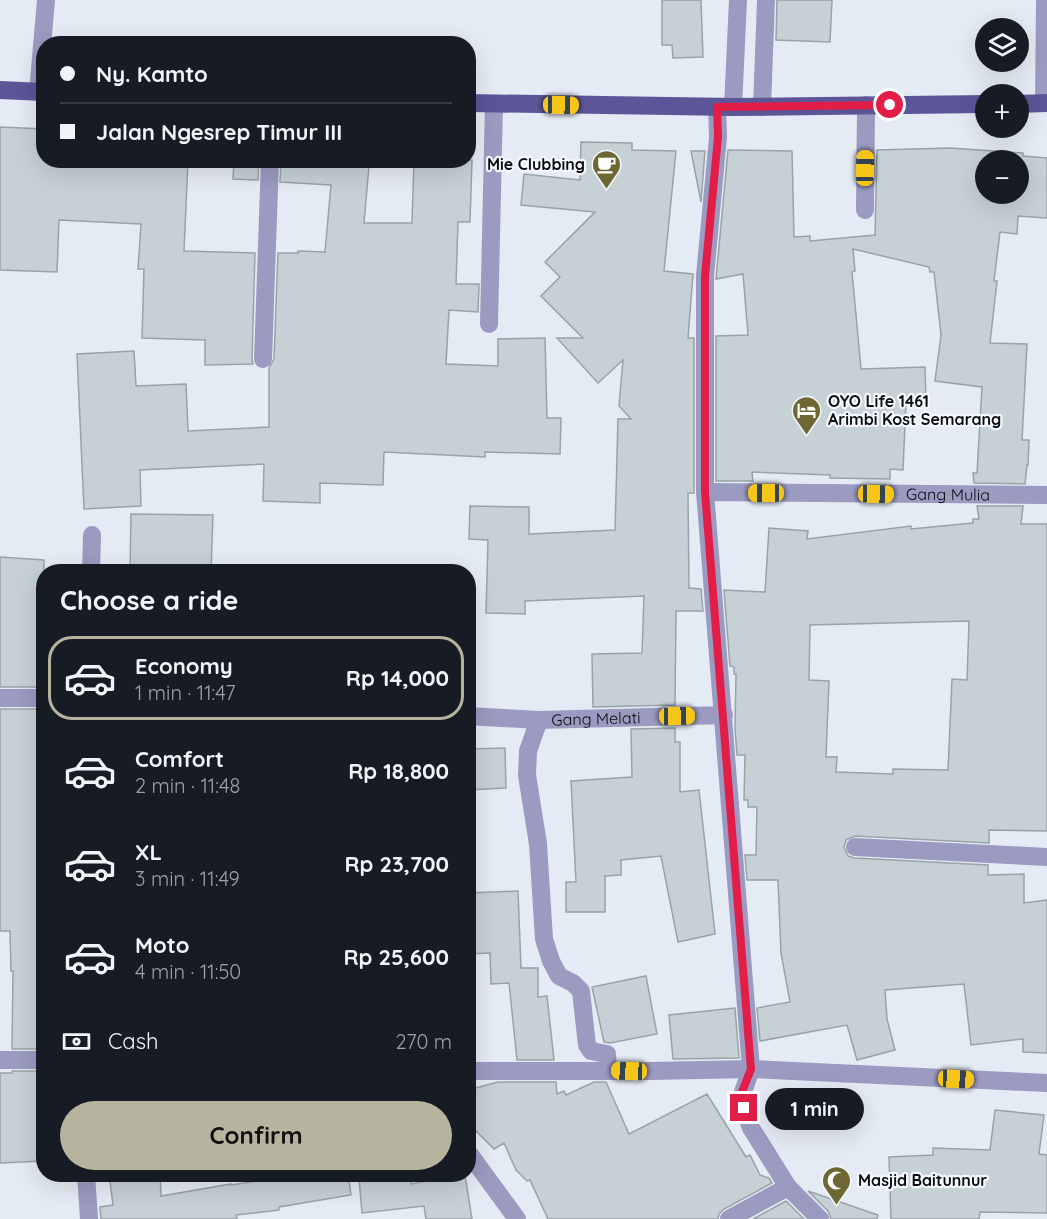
<!DOCTYPE html>
<html lang="en">
<head>
<meta charset="utf-8">
<style>
  :root { --surface:#171b24; --page:#20242c; --text:#f1f3f6; --muted:#9ea1a6; --line:#363941; --accent:#b6b49f }
  body { margin:0; font-family:Quicksand,sans-serif; background:var(--page); color:var(--text); height:100vh; display:flex; flex-direction:column; font-size:22px; white-space:nowrap }
  * { box-sizing:border-box; margin:0 }
  p { font-size:20px; color:var(--muted) }
  .icon { flex:none; width:33px; height:33px; fill:none; stroke:currentColor; stroke-width:2; stroke-linecap:round; stroke-linejoin:round }
  .map { position:relative; flex:1; overflow:hidden }
  .sheet { position:absolute; left:36px; top:564px; width:440px; height:618px; display:flex; flex-direction:column; background:var(--surface); border-radius:24px; box-shadow:0 6px 24px #0002 }
  .sheet>* { flex:none }
  .top-card { position:absolute; left:36px; top:36px; width:440px; height:132px; border-radius:24px; box-shadow:0 6px 24px #0002; display:grid; align-content:center; height:132px; padding:0 24px; background:var(--surface) }
  .fabs { position:absolute; left:975px; top:18px; display:grid; gap:12px }
  .fabs a { display:grid; place-items:center; width:54px; height:54px; border-radius:50%; background:var(--surface); box-shadow:0 6px 24px #0002; font-size:30px }
  .end { position:absolute; width:27px; height:27px; margin:-14px; border:8px solid #e11d48; background:#fff; box-shadow:0 0 0 3px #fff }
  .from { border-radius:50% }
  .bubble { position:absolute; height:42px; border-radius:21px; background:var(--surface); box-shadow:0 6px 24px #0002; font-size:20px; font-weight:700; line-height:42px; text-align:center }
  .car { position:absolute; width:18px; height:36px; margin:-18px -9px; border-radius:8px; box-shadow:0 0 4px 2px #0007; background:linear-gradient(#f5c518 24%,#345 0 40%,#f5c518 0 76%,#345 0 86%,#f5c518 0) }
  .top-card b { display:flex; align-items:center; gap:21px; height:57px; font-size:22px }
  .top-card b+b { border-top:2px solid var(--line) }
  .top-card i { width:15px; height:15px; background:var(--text) }
  ul { padding:0; list-style:none }
  li { display:flex; align-items:center; gap:18px; height:84px; margin:0 12px 9px; padding:0 12px; border:3px solid transparent; border-radius:24px }
  li div { flex:1 }
  li b { display:block; font-size:22px }
  li em { font-style:normal; font-weight:700 }
  li.active { border-color:var(--accent) }
  li>.icon { width:54px; height:54px; stroke-width:1.5 }
  h2 { padding:0 24px; font-size:27px; line-height:72px }
  .pay { display:flex; align-items:center; gap:15px; height:66px; padding:0 24px; font-size:22px }
  .pay p { margin-inline-start:auto }
  .cta { display:flex; gap:12px; margin-top:auto; padding:12px 24px }
  .cta a { flex:1; height:69px; border-radius:36px; background:var(--accent); color:#111; font-size:24px; font-weight:700; line-height:69px; text-align:center }
  .map>svg:first-child { display:block }
  .building { fill:#c5d1d5; stroke:#98a3a7; stroke-width:1.5; fill-rule:evenodd }
  .lines { fill:none; stroke-linecap:round; stroke-linejoin:round }
  .minor { stroke:#9b9ac0; stroke-width:18 }
  .major { stroke:#5c5598; stroke-width:18 }
  .route { stroke:#e11d48; stroke-width:8 }
  .labels { text-anchor:middle; stroke-width:4.5; stroke-linejoin:round; paint-order:stroke }
  .poi-label { font-size:16px; font-weight:bold; fill:#0b0d10; stroke:#f4f8fe; text-anchor:start }
  .street-label { font-size:16px; fill:#0b0d10; stroke:#f4f8fe }
</style>
</head>
<body>
<div class="map">
<svg width="1047" height="1219" viewBox="0 0 1047 1219">
  <rect width="100%" height="100%" fill="#e5ebf4"/>
  <path class="building" d="M662,0H701L703,57L673,58L672,45H662Z
    M777,0H832L830,42L776,40Z
    M0,127L44,129V160H188L184,251L255,253L252,359L253,364L205,365V340L142,338L144,269H138L141,224L59,220L57,272L0,270Z
    M581,142L632,143V150L676,151L664,271L693,274L688,338H694V493H688L689,588L701,589L703,611H676L675,705L593,707L592,654L642,653L644,596L525,601V614L486,613L488,540L469,539L470,506L529,507V534L615,530L618,419H631L619,406L623,360L598,383L557,338H583L541,296L560,277L545,262L595,212L521,205L524,174L580,180Z
    M951,148L1023,153V156L1047,158V218L1018,216L1017,234L1000,232L994,281H997L990,343L1027,344L1022,440H1029L1028,465H1027L1025,484L974,483L973,473H977L982,387L935,381L941,335L934,272H930L929,267L853,249L855,271L852,272L861,369L925,367L926,401L906,402L903,470L890,469V479L830,478V475L752,472L753,481H716V336L748,335L743,274L716,279L728,150L792,151L794,237L810,236V241L875,235L877,150ZM986,160H1018V194H986Z
    M691,151H705L701,202Z
    M234,160H259L258,180L233,179Z
    M281,160H307L369,166L364,223H412L414,160H472L470,222H458L456,284H479L478,312L449,310L446,364L498,366V339L545,338L547,418H561L560,454L485,452V457L384,452L383,485L320,483V503L263,501L264,464L140,470L141,506L84,509L77,354L134,351L136,386L186,384L188,431L269,427V368L274,359L278,253H298V251L325,252L331,185L280,182Z
    M977,506H1023L1021,524H1047V831L989,830V843L855,836L846,840L844,847L848,856L854,858L988,865V875L1024,874V903L1047,900V1053L1023,1052V1039L971,1045L964,984L885,990L887,1019L895,1050L857,1060L847,1025L760,1041L757,1008L790,1002L781,953L778,880H747L745,855H756L757,807H748V800H744L745,755H737L735,728L736,674H734V667L730,666L724,590L765,592L769,528L808,531L807,539L911,526V529L973,523V519H979ZM969,621L967,680L952,679L948,770L893,769V774L836,772L837,757H826L829,681L809,680L810,625Z
    M131,514L213,515L211,572L130,571Z
    M0,557L44,560V687H0Z
    M0,709H44V1049H12L13,971H11L10,931H0Z
    M675,728V742H680V792L699,790L715,934L678,942L661,856L621,860V875L605,876V912H566V882H576L571,781L632,777L631,729Z
    M505,748L506,788L468,790V749Z
    M518,891L521,968H538V997L547,996L554,1060H517L509,983L491,984L490,953L468,954V893Z
    M646,976L657,1034L610,1043L604,1042L592,987Z
    M735,1008L739,1058L673,1059L669,1015Z
    M12,1071H44V1161L0,1163V1073H12Z
    M498,1082H556L557,1094L564,1091L566,1095L594,1082H606L629,1134L707,1094L746,1157L750,1155L760,1175L769,1178L772,1183L724,1209L719,1214L718,1219H548L530,1180L527,1181L516,1170L504,1143L494,1149L468,1123V1090Z
    M995,1110L1044,1115L1039,1154L1047,1155V1213L980,1212L979,1219H891L889,1157L933,1155V1148L990,1150Z
    M109,1174H160L161,1196L231,1184V1185L304,1174H348L351,1195L279,1207V1210L236,1215L237,1219H101L100,1207L113,1205Z
    M396,1174H410L411,1184L465,1175L472,1219H426L424,1206L362,1213L359,1178Z
    M808,1191L878,1215L877,1219H831L828,1211Z
    M786,1201L804,1219H753Z"/>
  <g class="lines">
    <g class="minor">
      <path d="M38,92L46,0"/>
      <path d="M1044,103L1045,0"/>
      <path d="M717,107L718,137L705,276V492L751,1069L743,1092L744,1108L751,1128L788,1187L820,1219"/>
      <path d="M733,107L738,0"/>
      <path d="M762,107L766,0"/>
      <path d="M865,210L866,105"/>
      <path d="M489,324L494,104"/>
      <path d="M263,359L270,160"/>
      <path id="s1" d="M705,492L1047,495"/>
      <path d="M91,572L92,535"/>
      <path d="M0,698H44"/>
      <path id="s2" d="M468,716L539,720L724,715"/>
      <path d="M539,720L528,751L527,775L538,844L544,939L551,961L559,976L573,983L581,991L587,1045L591,1051L607,1054L608,1070"/>
      <path d="M855,847L1047,857"/>
      <path d="M0,1060H44"/>
      <path d="M468,1071H650L751,1069L1047,1083"/>
      <path d="M468,1152L517,1219"/>
      <path d="M86,1174L89,1219"/>
      <path d="M729,1219L788,1187"/>
    </g>
    <path class="major" d="M0,90L44,92
      M468,103L733,107L986,104
      M1018,104L1047,103"/>
  </g>
  <g class="lines">
    <path class="route" d="M744,1108L742,1092L751,1069L705,492V276L718,137L717,107L890,105"/>
  </g>
  <defs>
    <symbol id="cafe-pin" viewBox="-11 -11 22 30"><path d="M0 17L-7.5 6A9.5 9.5 0 1 1 7.5 6Z" fill="#6d6734" stroke="#f4f8fe"/><path d="M-5.5-4.5H6V0H3Q3 3.5 0 3.5H-2.5Q-5.5 3.5-5.5 0ZM3-3.2v2h1.7v-2ZM-6 4.5H4V6H-6Z" fill="#fff"/></symbol>
    <symbol id="hotel-pin" viewBox="-11 -11 22 30"><path d="M0 17L-7.5 6A9.5 9.5 0 1 1 7.5 6Z" fill="#6d6734" stroke="#f4f8fe"/><path d="M-6-4.5h1.5V1H6V5H4.5V3h-9V5H-6ZM-4 0a1.8 1.8 0 1 1 3.6 0ZM.5 0V-2.5h3Q6-2.5 6 0Z" fill="#fff"/></symbol>
    <symbol id="mosque-pin" viewBox="-11 -11 22 30"><path d="M0 17L-7.5 6A9.5 9.5 0 1 1 7.5 6Z" fill="#6d6734" stroke="#f4f8fe"/><path d="M3.5-4.9A6 6 0 1 0 3.5 4.9A5 5 0 1 1 3.5-4.9Z" fill="#fff"/></symbol>
  </defs>
  <g fill-rule="evenodd">
    <use href="#cafe-pin" x="590" y="148" width="33" height="45"/>
    <use href="#hotel-pin" x="790" y="394" width="33" height="45"/>
    <use href="#mosque-pin" x="820" y="1164" width="33" height="45"/>
  </g>
  <g class="labels">
    <g class="poi-label">
      <text x="585" y="170" text-anchor="end">Mie Clubbing</text>
      <text x="828" y="407">OYO Life 1461<tspan x="828" dy="18">Arimbi Kost Semarang</tspan></text>
      <text x="858" y="1186">Masjid Baitunnur</text>
    </g>
    <g class="street-label">
      <text dy="6" stroke="none"><textPath href="#s1" startOffset="243">Gang Mulia</textPath></text>
      <text dy="6" stroke="none"><textPath href="#s2" startOffset="128">Gang Melati</textPath></text>
    </g>
  </g>
</svg>
<div class="fabs">
<a><svg class="icon" aria-label="layers" viewBox="0 0 24 24"><path d="M12 4l9 5-9 5-9-5zM3 14l9 5 9-5"/></svg></a>
<a>+</a>
<a>−</a>
</div>
<i class="end from" style="left:890px;top:105px"></i>
<i class="end" style="left:744px;top:1108px"></i>
<div class="bubble" style="left:765px;top:1088px;width:99px">1 min</div>
<i class="car" style="left:561px;top:105px;rotate:91deg"></i>
<i class="car" style="left:865px;top:168px;rotate:1deg"></i>
<i class="car" style="left:766px;top:493px;rotate:270deg"></i>
<i class="car" style="left:876px;top:494px;rotate:91deg"></i>
<i class="car" style="left:677px;top:716px;rotate:89deg"></i>
<i class="car" style="left:629px;top:1071px;rotate:272deg"></i>
<i class="car" style="left:956px;top:1079px;rotate:93deg"></i>
<div class="top-card">
<b><i class="from"></i>Ny. Kamto</b>
<b><i></i>Jalan Ngesrep Timur III</b>
</div>
<section class="sheet">
<h2>Choose a ride</h2>
<ul>
<li class="active"><svg class="icon" aria-label="car" viewBox="0 0 24 24"><path d="M5 17H2v-5l4-1 3-4h7l3 4 3 1v5h-3M9 17h6M6 11h13"/><circle cx="7" cy="17" r="2"/><circle cx="17" cy="17" r="2"/></svg><div><b>Economy</b><p>1 min · 11:47</p></div><em>Rp 14,000</em></li>
<li><svg class="icon" aria-label="car" viewBox="0 0 24 24"><path d="M5 17H2v-5l4-1 3-4h7l3 4 3 1v5h-3M9 17h6M6 11h13"/><circle cx="7" cy="17" r="2"/><circle cx="17" cy="17" r="2"/></svg><div><b>Comfort</b><p>2 min · 11:48</p></div><em>Rp 18,800</em></li>
<li><svg class="icon" aria-label="car" viewBox="0 0 24 24"><path d="M5 17H2v-5l4-1 3-4h7l3 4 3 1v5h-3M9 17h6M6 11h13"/><circle cx="7" cy="17" r="2"/><circle cx="17" cy="17" r="2"/></svg><div><b>XL</b><p>3 min · 11:49</p></div><em>Rp 23,700</em></li>
<li><svg class="icon" aria-label="car" viewBox="0 0 24 24"><path d="M5 17H2v-5l4-1 3-4h7l3 4 3 1v5h-3M9 17h6M6 11h13"/><circle cx="7" cy="17" r="2"/><circle cx="17" cy="17" r="2"/></svg><div><b>Moto</b><p>4 min · 11:50</p></div><em>Rp 25,600</em></li>
</ul>
<div class="pay"><svg class="icon" aria-label="cash" viewBox="0 0 24 24"><path d="M3 7h18v10H3z"/><circle cx="12" cy="12" r="2"/></svg>Cash<p>270 m</p></div>
<div class="cta"><a>Confirm</a></div>
</section>
</div>
</body>
</html>
